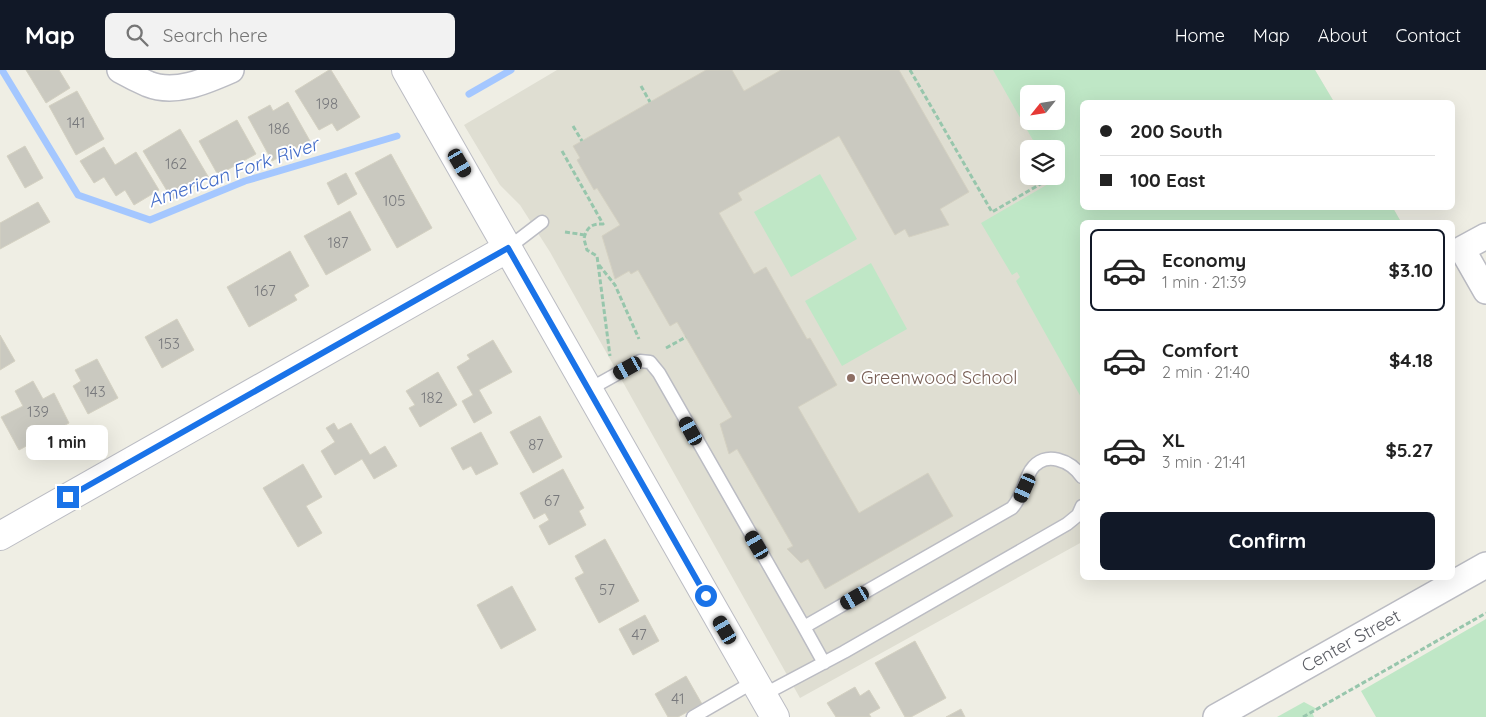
<!DOCTYPE html>
<html lang="en">
<head>
<meta charset="utf-8">
<style>
  :root { --surface:#fff; --page:#f2f2f2; --text:#222; --muted:#767676; --line:#e0e0e0; --accent:#111827 }
  body { margin:0; font-family:Quicksand,sans-serif; background:var(--page); color:var(--text); height:100vh; display:flex; flex-direction:column; font-size:19px; white-space:nowrap }
  * { box-sizing:border-box; margin:0 }
  p { font-size:16px; color:var(--muted) }
  .icon { flex:none; width:28px; height:28px; fill:none; stroke:currentColor; stroke-width:2; stroke-linecap:round; stroke-linejoin:round }
  .map { position:relative; flex:1; overflow:hidden }
  .side { position:absolute; left:1080px; top:150px; width:375px; height:360px; display:flex; flex-direction:column; background:var(--surface); border-radius:8px; box-shadow:0 5px 20px #0002 }
  .side>* { flex:none }
  .hud { position:absolute; left:1080px; top:30px; width:375px; height:110px; border-radius:8px; box-shadow:0 5px 20px #0002; display:grid; align-content:center; height:110px; padding:0 20px; background:var(--surface) }
  .needle { width:32px; rotate:240deg }
  .fabs { position:absolute; left:1020px; top:15px; display:grid; gap:10px }
  .fabs a { display:grid; place-items:center; width:45px; height:45px; border-radius:8px; background:var(--surface); box-shadow:0 5px 20px #0002; font-size:25px }
  .end { position:absolute; width:22px; height:22px; margin:-11px; border:6px solid #1a73e8; background:#fff; box-shadow:0 0 0 2px #fff }
  .from { border-radius:50% }
  .bubble { position:absolute; height:35px; border-radius:8px; background:var(--surface); box-shadow:0 5px 20px #0002; font-size:16px; font-weight:800; line-height:35px; text-align:center }
  .car { position:absolute; width:15px; height:30px; margin:-15px -8px; border-radius:6px; box-shadow:0 0 4px 1px #0007; background:linear-gradient(#222 24%,#8ab4d8 0 40%,#222 0 76%,#8ab4d8 0 86%,#222 0) }
  .hud b { display:flex; align-items:center; gap:18px; height:48px; font-size:19px }
  .hud b+b { border-top:1px solid var(--line) }
  .hud i { width:12px; height:12px; background:var(--text) }
  ul { padding:9px 0 0; list-style:none }
  li { display:flex; align-items:center; gap:15px; height:82px; margin:0 10px 8px; padding:0 10px; border:2px solid transparent; border-radius:8px }
  li div { flex:1 }
  li b { display:block; font-size:19px }
  li em { font-style:normal; font-weight:800 }
  li.active { border-color:var(--accent) }
  li>.icon { width:45px; height:45px; stroke-width:1.5 }
  .action { display:flex; gap:10px; margin-top:auto; padding:10px 20px }
  .action a { flex:1; height:58px; border-radius:8px; background:var(--accent); color:#fff; font-size:20px; font-weight:800; line-height:58px; text-align:center }
  header { display:flex; align-items:center; gap:30px; box-sizing:border-box; height:70px; padding:0 25px; background:var(--accent); color:#fff }
  header strong { font-size:24px }
  nav { display:flex; gap:28px; margin-inline-start:auto; font-size:18px }
  .search { width:350px; height:45px; background:var(--page); display:flex; align-items:center; gap:12px; box-sizing:border-box; padding:0 18px; border-radius:8px; color:var(--muted); font-size:19px }
  .map>svg:first-child { display:block }
  .education { fill:#dfded2; fill-rule:evenodd }
  .green { fill:#bfe7c6; fill-rule:evenodd }
  .lines { fill:none; stroke-linecap:round; stroke-linejoin:round }
  .stream { stroke:#a4c7ff; stroke-width:7 }
  .building { fill:#cac9c0; stroke:#d4d1c2 }
  .service-casing { stroke:#bbbcc3; stroke-width:15 }
  .minor-casing { stroke:#bbbcc3; stroke-width:28 }
  .tertiary-casing { stroke:#bbbcc3; stroke-width:30 }
  .path { stroke:#97c6ac; stroke-width:3; stroke-dasharray:5 2.5; stroke-linecap:butt }
  .service { stroke:#fff; stroke-width:12 }
  .minor { stroke:#fff; stroke-width:25 }
  .tertiary { stroke:#fff; stroke-width:28 }
  .route { stroke:#1a73e8; stroke-width:6 }
  .education-dot { fill:#8d6e63; stroke:#fff; stroke-width:2 }
  .labels { text-anchor:middle; stroke-width:4; stroke-linejoin:round; paint-order:stroke }
  .number-label { font-size:15px; fill:#78797c }
  .education-label { font-size:18px; fill:#785e54; stroke:#fff; text-anchor:start }
  .street-label { font-size:18px; fill:#5c5e65; stroke:#fff }
  .water-label { font-size:19px; font-style:italic; fill:#416bc8; stroke:#fff }
</style>
</head>
<body>
<header>
<strong>Map</strong>
<div class="search"><svg class="icon" aria-label="search" viewBox="0 0 24 24"><circle cx="10" cy="10" r="6"/><path d="M15 15l6 6"/></svg>Search here</div>
<nav><a>Home</a><a>Map</a><a>About</a><a>Contact</a></nav>
</header>
<div class="map">
<svg width="1486" height="647" viewBox="0 0 1486 647">
  <rect width="100%" height="100%" fill="#efeee4"/>
  <path class="education" d="M557,0H1315L1334,32H1082V138H1393L1401,152H1082V472L800,628L550,182L520,135L500,115L464,55ZM1029,24H1056V51H1029ZM1029,79H1056V106H1029Z"/>
  <path class="green" d="M993,0H1315L1334,32H1082V138H1393L1401,152H1082V329L1016,211L1020,207L1017,202L1012,205L981,153L1055,110L1054,106H1056V79H1038ZM1029,24H1056V51H1029Z
    M820,104L857,169L791,207L754,142Z
    M871,193L907,259L842,296L805,231Z
    M1486,549V647H1376L1361,621Z
    M1304,632L1317,639L1312,642L1314,647H1277Z"/>
  <g class="lines">
    <path class="stream" d="M2,0L78,125L150,150L245,111L397,66
      M469,24L511,0"/>
  </g>
  <path class="building" d="M26,0H59L70,18L46,33Z
    M329,0H331L360,47L337,61L332,53L319,60L295,21Z
    M706,0H732L744,21L781,0H899L969,122L940,139L949,155L909,167L905,159L895,165L839,66L738,123L742,130L719,143L754,204L766,197L807,269L810,268L837,315L798,337L859,443L928,403L953,446L825,519L808,489L801,493L787,479L793,476L737,379L729,384L720,354L732,347L677,252L670,256L638,200L631,204L629,201L615,209L602,166L620,155L597,118L594,120L577,90L580,88L573,76Z
    M77,21L104,69L76,85L49,36Z
    M288,32L310,71L272,91L248,47L270,35L273,41Z
    M237,50L256,84L218,105L199,71Z
    M180,59L209,108L172,129L143,81Z
    M25,76L43,108L25,118L7,86Z
    M104,77L115,95L136,82L159,120L134,135L125,120L116,126L104,107L94,113L80,91Z
    M391,84L432,158L397,178L355,103Z
    M346,103L357,124L338,135L327,113Z
    M38,132L50,152L0,179V153Z
    M350,141L371,180L326,205L304,166Z
    M290,181L309,216L294,225L297,230L249,257L227,217Z
    M177,249L194,280L162,298L145,267Z
    M0,265L15,291L0,300Z
    M493,270L512,302L479,320L492,343L474,353L462,331L473,325L457,297L470,289L467,285Z
    M97,289L118,328L88,344L73,316L81,311L75,300Z
    M438,302L457,335L420,357L409,338L415,335L406,321Z
    M33,311L43,329L54,323L69,353L19,380L1,347L23,336L15,321Z
    M540,346L562,387L533,403L510,362Z
    M334,353L338,360L351,353L370,385L385,376L397,396L374,409L362,389L335,405L321,381L335,372L326,358Z
    M481,362L498,394L476,405L471,396L463,400L451,378Z
    M303,394L322,427L306,436L322,463L298,477L263,418Z
    M563,399L584,438L579,441L586,455L549,475L539,456L549,450L545,443L534,449L520,423Z
    M605,469L639,531L599,553L575,508L584,503L575,486Z
    M512,516L536,560L501,579L477,535Z
    M645,545L659,571L633,585L619,559Z
    M915,571L946,628L911,647H905L875,593Z
    M686,606L702,634L678,647H668L655,624Z
    M855,617L860,626L869,620L880,638L869,644L871,647H836L827,633Z
    M961,639L965,647H946Z"/>
  <g class="lines">
    <defs>
      <path id="service" d="M508,178L542,152
        M588,320L640,291L650,292L659,303L804,557L1012,438C1023,426 1023,413 1031,400C1045,379 1071,391 1082,407
        M804,557L824,593
        M763,625L844,582L1067,454L1078,445L1082,436
        M693,647L755,611"/>
      <path id="minor" d="M120,0C129,5 139,10 148,14C175,25 206,11 231,0
        M1486,166L1462,179L1486,221
        M1216,647L1486,495"/>
      <path id="tertiary" d="M406,0L775,647
        M0,466L508,178"/>
    </defs>
    <use href="#service" class="service-casing"/>
    <use href="#minor" class="minor-casing"/>
    <use href="#tertiary" class="tertiary-casing"/>
    <path class="path" d="M910,0L992,142L1051,108
      M641,16L650,32
      M573,56L582,71
      M562,81L603,154C592,153 586,158 584,169L587,180L597,186L610,286
      M565,162L585,165
      M599,195L615,215L639,269
      M666,278L686,267
      M1303,647L1486,543"/>
    <use href="#service" class="service"/>
    <use href="#minor" class="minor"/>
    <use href="#tertiary" class="tertiary"/>
  </g>
  <g class="lines">
    <path class="route" d="M68,427L508,178L706,526"/>
  </g>
  <circle class="education-dot" cx="851" cy="308" r="5"/>
  <g class="labels">
    <g class="number-label">
      <text x="327" y="39">198</text>
      <text x="76" y="58">141</text>
      <text x="279" y="64">186</text>
      <text x="176" y="99">162</text>
      <text x="394" y="136">105</text>
      <text x="338" y="178">187</text>
      <text x="265" y="226">167</text>
      <text x="169" y="279">153</text>
      <text x="95" y="327">143</text>
      <text x="432" y="333">182</text>
      <text x="38" y="347">139</text>
      <text x="536" y="380">87</text>
      <text x="552" y="436">67</text>
      <text x="607" y="525">57</text>
      <text x="639" y="570">47</text>
      <text x="678" y="634">41</text>
    </g>
    <g class="education-label">
      <text x="861" y="314">Greenwood School</text>
    </g>
    <g class="street-label">
      <text transform="translate(1351 571) rotate(-29)" y="6">Center Street</text>
    </g>
    <g class="water-label">
      <text transform="translate(233 102) rotate(-19)" y="7">American Fork River</text>
    </g>
  </g>
</svg>
<div class="fabs">
<a><svg class="needle" viewBox="-14 -14 28 28"><path d="M0-13l5 13h-10z" fill="#e53935"/><path d="M0 13l5-13h-10z" fill="#767676"/></svg></a>
<a><svg class="icon" aria-label="layers" viewBox="0 0 24 24"><path d="M12 4l9 5-9 5-9-5zM3 14l9 5 9-5"/></svg></a>
</div>
<i class="end from" style="left:706px;top:526px"></i>
<i class="end" style="left:68px;top:427px"></i>
<div class="bubble" style="left:26px;top:355px;width:82px">1 min</div>
<i class="car" style="left:460px;top:93px;rotate:150deg"></i>
<i class="car" style="left:628px;top:298px;rotate:241deg"></i>
<i class="car" style="left:691px;top:361px;rotate:331deg"></i>
<i class="car" style="left:1025px;top:418px;rotate:204deg"></i>
<i class="car" style="left:757px;top:475px;rotate:330deg"></i>
<i class="car" style="left:855px;top:528px;rotate:240deg"></i>
<i class="car" style="left:725px;top:560px;rotate:330deg"></i>
<div class="hud">
<b><i class="from"></i>200 South</b>
<b><i></i>100 East</b>
</div>
<section class="side">
<ul>
<li class="active"><svg class="icon" aria-label="car" viewBox="0 0 24 24"><path d="M5 17H2v-5l4-1 3-4h7l3 4 3 1v5h-3M9 17h6M6 11h13"/><circle cx="7" cy="17" r="2"/><circle cx="17" cy="17" r="2"/></svg><div><b>Economy</b><p>1 min · 21:39</p></div><em>$3.10</em></li>
<li><svg class="icon" aria-label="car" viewBox="0 0 24 24"><path d="M5 17H2v-5l4-1 3-4h7l3 4 3 1v5h-3M9 17h6M6 11h13"/><circle cx="7" cy="17" r="2"/><circle cx="17" cy="17" r="2"/></svg><div><b>Comfort</b><p>2 min · 21:40</p></div><em>$4.18</em></li>
<li><svg class="icon" aria-label="car" viewBox="0 0 24 24"><path d="M5 17H2v-5l4-1 3-4h7l3 4 3 1v5h-3M9 17h6M6 11h13"/><circle cx="7" cy="17" r="2"/><circle cx="17" cy="17" r="2"/></svg><div><b>XL</b><p>3 min · 21:41</p></div><em>$5.27</em></li>
</ul>
<div class="action"><a>Confirm</a></div>
</section>
</div>
</body>
</html>
